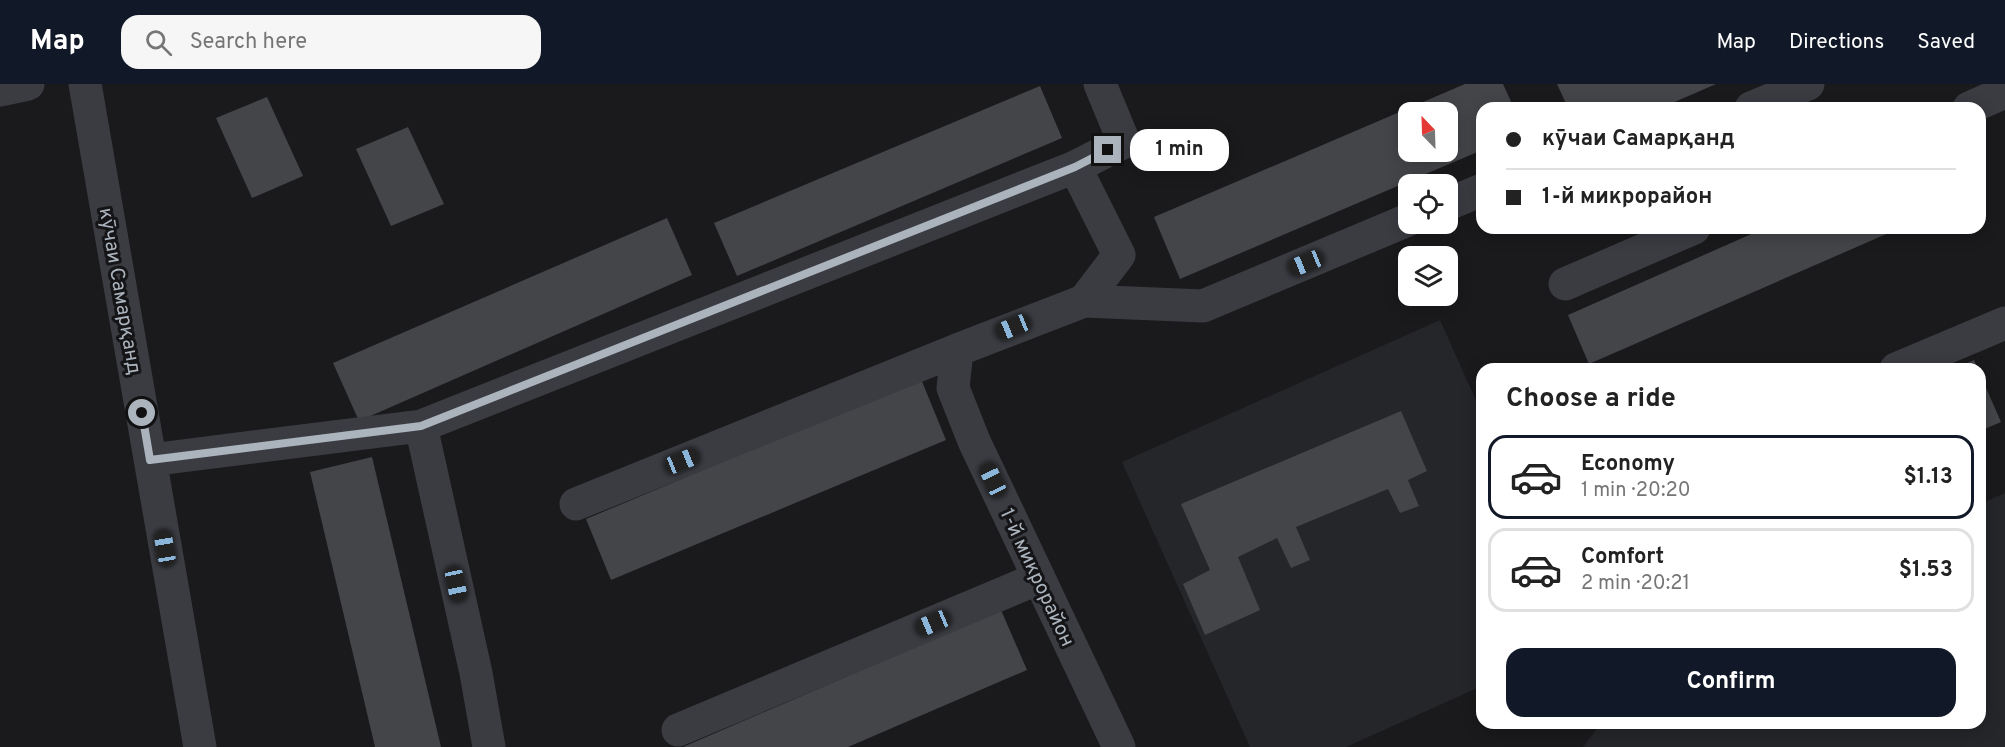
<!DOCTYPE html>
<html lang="en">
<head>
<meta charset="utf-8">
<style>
  :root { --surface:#fff; --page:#f6f6f6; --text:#222; --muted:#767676; --line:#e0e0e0; --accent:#111827 }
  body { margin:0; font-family:Overpass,sans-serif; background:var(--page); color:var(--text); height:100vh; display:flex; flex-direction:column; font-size:22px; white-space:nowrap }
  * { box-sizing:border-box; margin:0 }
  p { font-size:20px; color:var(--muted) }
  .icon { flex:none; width:33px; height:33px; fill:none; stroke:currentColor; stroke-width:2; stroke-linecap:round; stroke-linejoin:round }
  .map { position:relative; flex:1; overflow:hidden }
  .panel { position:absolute; left:1476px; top:279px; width:510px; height:366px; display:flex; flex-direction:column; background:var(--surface); border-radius:18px; box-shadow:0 3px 15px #0003 }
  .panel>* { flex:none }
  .guide { position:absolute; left:1476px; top:18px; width:510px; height:132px; border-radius:18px; box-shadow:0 3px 15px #0003; display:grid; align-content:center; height:132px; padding:0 30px; background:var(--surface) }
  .needle { width:39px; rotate:337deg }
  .fabs { position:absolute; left:1398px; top:18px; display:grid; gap:12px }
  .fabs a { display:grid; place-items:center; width:60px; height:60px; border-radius:12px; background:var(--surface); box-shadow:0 3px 15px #0003; font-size:30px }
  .end { position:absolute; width:27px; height:27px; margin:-14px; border:8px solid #abb3bd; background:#111; box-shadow:0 0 0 3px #111 }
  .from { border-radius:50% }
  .bubble { position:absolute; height:42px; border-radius:18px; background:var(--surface); box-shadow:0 3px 15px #0003; font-size:20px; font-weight:700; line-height:42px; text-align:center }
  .car { position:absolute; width:18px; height:36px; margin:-18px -9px; border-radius:8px; box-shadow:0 0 4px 2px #0007; background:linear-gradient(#222 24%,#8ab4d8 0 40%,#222 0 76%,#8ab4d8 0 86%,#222 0) }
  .guide b { display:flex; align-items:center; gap:21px; height:57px; font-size:22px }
  .guide b+b { border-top:2px solid var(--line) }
  .guide i { width:15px; height:15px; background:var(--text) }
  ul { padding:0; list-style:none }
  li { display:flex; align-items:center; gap:18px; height:84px; margin:0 12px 9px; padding:0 18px; border:3px solid var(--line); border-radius:18px }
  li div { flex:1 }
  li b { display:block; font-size:22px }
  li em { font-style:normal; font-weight:700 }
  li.on { border-color:var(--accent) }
  li>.icon { width:54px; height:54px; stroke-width:1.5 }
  h2 { padding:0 30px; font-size:27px; line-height:72px }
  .button { display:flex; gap:12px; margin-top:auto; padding:12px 30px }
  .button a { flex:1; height:69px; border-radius:18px; background:var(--accent); color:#fff; font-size:24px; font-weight:700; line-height:69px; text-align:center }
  header { display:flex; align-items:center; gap:36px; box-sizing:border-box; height:84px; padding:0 30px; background:var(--accent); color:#fff }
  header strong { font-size:28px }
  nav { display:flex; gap:33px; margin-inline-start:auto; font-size:21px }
  .search { width:420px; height:54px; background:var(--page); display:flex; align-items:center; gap:15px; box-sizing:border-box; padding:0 21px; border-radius:18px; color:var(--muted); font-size:22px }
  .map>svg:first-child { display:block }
  .built { fill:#252629 }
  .building { fill:#434549; fill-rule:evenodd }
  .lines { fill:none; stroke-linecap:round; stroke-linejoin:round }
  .minor { stroke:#3a3c42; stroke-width:33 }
  .route { stroke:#abb3bd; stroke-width:8 }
  .labels { text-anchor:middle; stroke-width:6; stroke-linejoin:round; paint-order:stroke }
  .street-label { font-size:20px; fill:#abb3bd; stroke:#151517 }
</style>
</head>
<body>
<header>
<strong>Map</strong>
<div class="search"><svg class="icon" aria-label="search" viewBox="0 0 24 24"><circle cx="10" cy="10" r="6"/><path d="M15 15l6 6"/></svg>Search here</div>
<nav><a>Map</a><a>Directions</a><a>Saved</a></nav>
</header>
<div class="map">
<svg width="2005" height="663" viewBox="0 0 2005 663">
  <rect width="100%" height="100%" fill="#1a1a1c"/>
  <path class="built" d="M1440,236L1482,330V602L1346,663H1250L1122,378Z
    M2005,409V663H1583L1601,639H1980V420Z"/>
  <path class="building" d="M1465,0H1503L1514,24H1482V66L1180,195L1154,133ZM1408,28H1448V68H1408Z
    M1557,0H1716L1661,24H1568Z
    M1040,2L1062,54L737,192L714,139Z
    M267,13L303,92L252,114L216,34Z
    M408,43L444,120L391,142L356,65Z
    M667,134L692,191L359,337L333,279Z
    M1765,144H1900L1589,280L1568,231Z
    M1974,276L1978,285H1954Z
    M1980,290L2001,338L1980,347Z
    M921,295L946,356L611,496L586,435Z
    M1401,327L1427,387L1408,396L1419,422L1400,429L1388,405L1296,443L1310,476L1291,484L1277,454L1238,473L1260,526L1205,551L1183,500L1210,486L1181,420Z
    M372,373L441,663H375L310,388Z
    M1001,526L1027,586L848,663H683Z"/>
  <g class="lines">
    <path class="minor" d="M85,0L200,663
      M1100,0L1124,58L1075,83L1119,171L1084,217L957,266L953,304L974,357L1119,663
      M0,6L28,0
      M1751,24L1808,0
      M1969,24L2005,8
      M1448,120L1482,106
      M1565,200L1694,144
      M1084,217L1203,222L1408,136
      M1896,285L2005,239
      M421,342L476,589L489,663
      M150,376L421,342L1075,83
      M576,420L957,266
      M678,646L1039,494"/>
  </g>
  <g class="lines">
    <path class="route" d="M142,329L150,376L421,342L1075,83L1108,66"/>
  </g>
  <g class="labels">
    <g class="street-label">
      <text transform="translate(121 207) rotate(80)" y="7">кӯчаи Самарқанд</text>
      <text transform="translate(1038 493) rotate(65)" y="7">1-й микрорайон</text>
    </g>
  </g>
</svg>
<div class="fabs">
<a><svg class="needle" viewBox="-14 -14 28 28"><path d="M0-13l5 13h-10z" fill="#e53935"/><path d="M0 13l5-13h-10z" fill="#767676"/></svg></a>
<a><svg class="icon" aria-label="locate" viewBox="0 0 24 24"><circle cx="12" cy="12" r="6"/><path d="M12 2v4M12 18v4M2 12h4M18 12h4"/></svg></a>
<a><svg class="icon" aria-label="layers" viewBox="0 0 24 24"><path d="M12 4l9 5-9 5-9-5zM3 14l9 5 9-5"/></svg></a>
</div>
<i class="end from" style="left:142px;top:329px"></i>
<i class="end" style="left:1108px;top:66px"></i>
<div class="bubble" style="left:1130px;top:45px;width:99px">1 min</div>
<i class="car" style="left:1306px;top:179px;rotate:248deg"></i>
<i class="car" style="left:1013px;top:243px;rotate:248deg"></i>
<i class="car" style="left:682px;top:377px;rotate:68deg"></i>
<i class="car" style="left:993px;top:396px;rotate:335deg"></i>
<i class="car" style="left:165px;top:464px;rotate:350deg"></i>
<i class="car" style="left:456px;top:500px;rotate:168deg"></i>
<i class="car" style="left:933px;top:539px;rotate:247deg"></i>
<div class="guide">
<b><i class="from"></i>кӯчаи Самарқанд</b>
<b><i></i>1-й микрорайон</b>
</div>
<section class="panel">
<h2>Choose a ride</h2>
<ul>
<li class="on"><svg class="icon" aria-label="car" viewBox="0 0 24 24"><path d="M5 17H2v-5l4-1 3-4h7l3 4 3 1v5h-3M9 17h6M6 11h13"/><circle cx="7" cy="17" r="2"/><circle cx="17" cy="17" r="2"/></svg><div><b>Economy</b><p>1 min · 20:20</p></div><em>$1.13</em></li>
<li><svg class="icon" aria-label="car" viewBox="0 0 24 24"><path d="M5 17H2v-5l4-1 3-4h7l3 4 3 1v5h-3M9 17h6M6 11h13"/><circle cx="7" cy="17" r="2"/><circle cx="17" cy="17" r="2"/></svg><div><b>Comfort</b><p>2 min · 20:21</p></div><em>$1.53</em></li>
</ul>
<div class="button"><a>Confirm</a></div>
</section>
</div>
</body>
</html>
